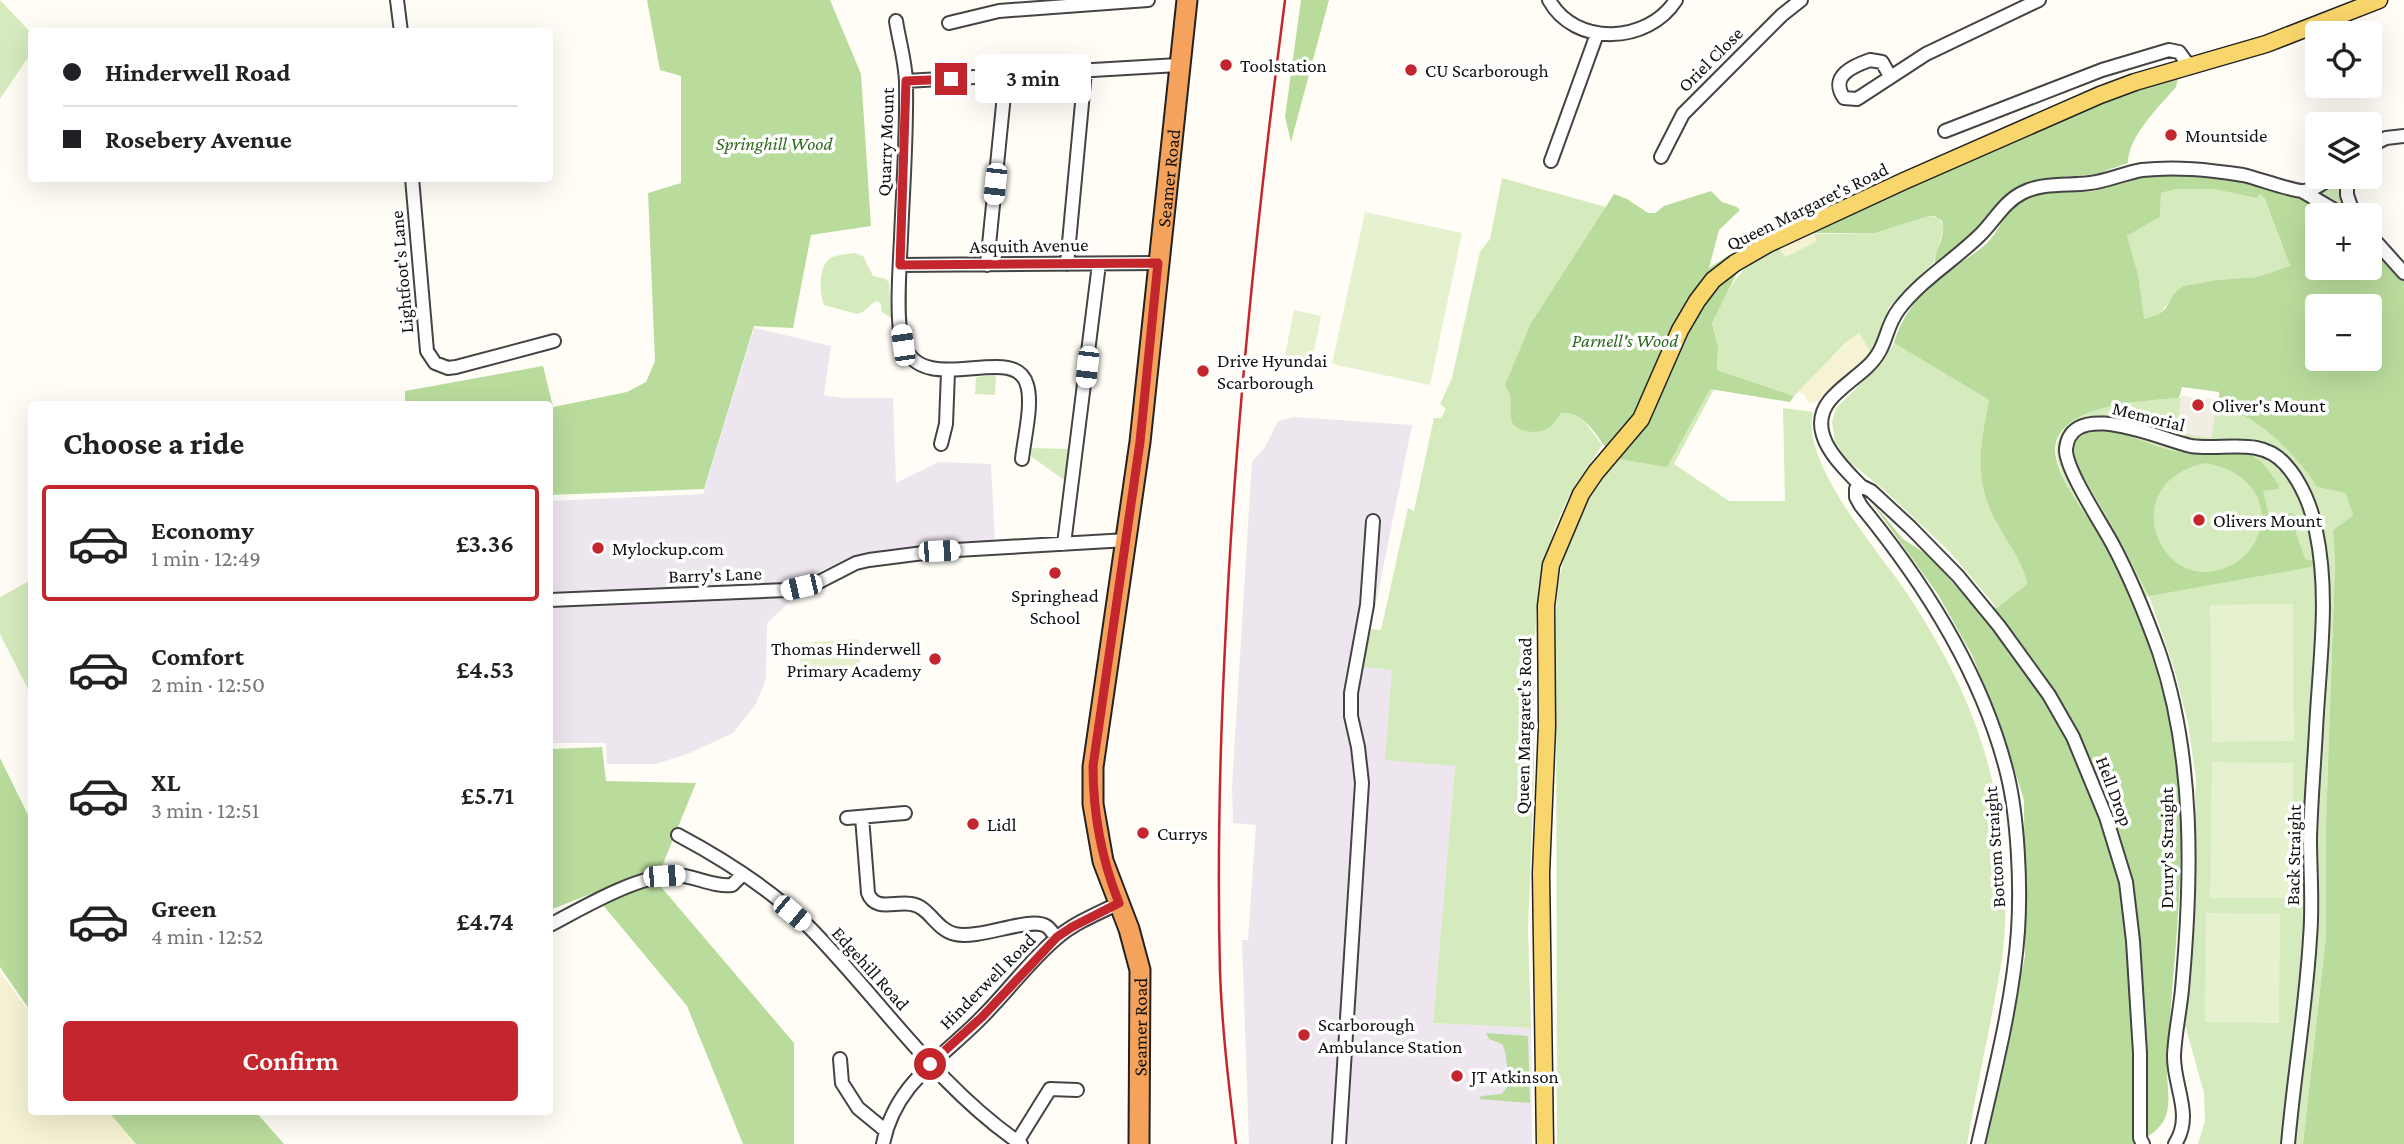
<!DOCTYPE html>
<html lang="en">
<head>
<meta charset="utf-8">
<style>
  :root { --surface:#fff; --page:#f6f6f6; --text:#202124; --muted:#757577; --line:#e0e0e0; --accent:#c4262e }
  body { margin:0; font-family:"Crimson Pro",serif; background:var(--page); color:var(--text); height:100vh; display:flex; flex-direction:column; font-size:26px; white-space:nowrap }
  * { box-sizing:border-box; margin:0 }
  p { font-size:23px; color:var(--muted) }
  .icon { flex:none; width:38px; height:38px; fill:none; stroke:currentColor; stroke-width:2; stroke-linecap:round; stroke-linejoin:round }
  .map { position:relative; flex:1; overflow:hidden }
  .panel { position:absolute; left:28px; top:401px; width:525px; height:714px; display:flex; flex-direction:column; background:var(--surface); border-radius:7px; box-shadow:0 7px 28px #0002 }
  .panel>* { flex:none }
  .banner { position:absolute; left:28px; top:28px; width:525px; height:154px; border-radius:7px; box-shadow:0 7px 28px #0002; display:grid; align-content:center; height:154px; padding:0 35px; background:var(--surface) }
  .controls { position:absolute; left:2305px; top:21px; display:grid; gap:14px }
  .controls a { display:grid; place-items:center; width:77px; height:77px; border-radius:7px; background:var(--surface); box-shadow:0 7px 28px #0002; font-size:35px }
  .end { position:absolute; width:32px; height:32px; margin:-16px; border:9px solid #c4262e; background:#fff; box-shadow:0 0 0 4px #fff }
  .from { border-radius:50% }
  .bubble { position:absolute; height:49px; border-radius:7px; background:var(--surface); box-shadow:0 7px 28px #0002; font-size:23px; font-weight:600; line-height:49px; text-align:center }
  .car { position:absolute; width:21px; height:42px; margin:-21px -10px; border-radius:9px; box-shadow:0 0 5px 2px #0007; background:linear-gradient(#fff 24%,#345 0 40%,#fff 0 76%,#345 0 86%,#fff 0) }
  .banner b { display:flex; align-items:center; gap:24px; height:66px; font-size:26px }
  .banner b+b { border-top:2px solid var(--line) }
  .banner i { width:18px; height:18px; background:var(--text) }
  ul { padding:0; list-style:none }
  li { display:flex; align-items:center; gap:21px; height:116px; margin:0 14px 10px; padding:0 21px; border:4px solid transparent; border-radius:7px }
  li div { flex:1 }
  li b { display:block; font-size:26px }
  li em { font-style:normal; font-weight:600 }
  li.selected { border-color:var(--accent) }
  li>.icon { width:63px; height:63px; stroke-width:1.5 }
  h2 { padding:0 35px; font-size:32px; line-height:84px }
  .action { display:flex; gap:14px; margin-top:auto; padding:14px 35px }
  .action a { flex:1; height:80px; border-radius:7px; background:var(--accent); color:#fff; font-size:28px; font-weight:600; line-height:80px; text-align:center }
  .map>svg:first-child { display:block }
  .industrial { fill:#eee6ef }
  .farmland { fill:#f6f3d4 }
  .green { fill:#d5ebbd }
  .forest { fill:#b9dc9c; fill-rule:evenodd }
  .pitch { fill:#e6f2cf }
  .plaza { fill:#f1ede2 }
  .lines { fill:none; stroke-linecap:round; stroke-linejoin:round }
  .minor-casing { stroke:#444; stroke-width:16 }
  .major-casing { stroke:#222; stroke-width:19 }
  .highway-casing { stroke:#222; stroke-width:23 }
  .minor { stroke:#fff; stroke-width:12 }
  .major { stroke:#f9d66b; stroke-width:16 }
  .highway { stroke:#f5a25d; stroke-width:19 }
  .rail { stroke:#c4262e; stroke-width:2.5 }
  .route { stroke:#c4262e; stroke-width:9 }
  .poi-dot { fill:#c4262e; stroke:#fff; stroke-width:2.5 }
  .labels { text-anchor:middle; stroke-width:7; stroke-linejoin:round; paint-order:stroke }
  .street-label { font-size:19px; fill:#111; stroke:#fff }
  .poi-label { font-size:19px; fill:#111; stroke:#fff; text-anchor:start }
  .park-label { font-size:19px; font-style:italic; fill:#2f6b1f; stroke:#fff }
</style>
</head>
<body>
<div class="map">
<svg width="2404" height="1144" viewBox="0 0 2404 1144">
  <rect width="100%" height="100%" fill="#fffdf5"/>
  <path class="industrial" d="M754,328L831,346L824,395L842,398H893L896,483L939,462L991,464L995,544L898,551L846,560L807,577L794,598L767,623L766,679L756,704L733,733L690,753L656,764H607L606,743H550V501L703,494Z
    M1295,417L1412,425L1363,667L1392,670L1455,766L1433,1023L1531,1028L1532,1144H1249L1242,940H1248L1256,825L1233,823L1232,786L1252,461L1264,449L1278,421Z"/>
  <path class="farmland" d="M1814,234L1817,241L1784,257L1779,248Z
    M1859,333L1871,353L1819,400L1813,403L1807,401L1805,395L1798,391L1845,343Z
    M0,972L31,1015L32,1111H115L144,1144H0Z"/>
  <path class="green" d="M0,0L31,33V53L0,99Z
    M2341,177L2349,213L2318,195V191Z
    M1502,178L1606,207L1531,323L1572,410L1585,422L1602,445L1568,498L1555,527L1539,583L1534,644V774L1528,929L1531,1028L1433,1023L1455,766L1385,760L1392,670L1363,667L1371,629L1381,630L1408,508L1414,511L1434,418H1441L1446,409L1440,404L1452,378L1480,252L1490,239Z
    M2175,189H2214L2257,197L2260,194L2265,199L2290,266L2257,277L2216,280L2183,286L2159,314L2143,319L2138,274L2127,236L2160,217L2161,193Z
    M1929,216L1938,217L1944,227L1934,262L1889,307L1879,339L1871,353L1859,333L1845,343L1794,396L1717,370L1718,346L1712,322C1732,285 1738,264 1779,248L1785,257L1817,241L1814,234L1875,233Z
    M855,253L863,256L873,276L886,279L889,283L891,318L881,311V305L878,301L874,302L863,312L857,314L824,305C819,293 818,264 832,257C839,255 848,254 855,253Z
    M1894,343L1989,400C1982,443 1973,477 1994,518C2005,539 2020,558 2027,581L2026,585L1997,608L1949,551L1883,489L1848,461L1835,442L1832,422L1836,408L1882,363Z
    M996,375L995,395L975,394L976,377Z
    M1710,388L1714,389L1674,464L1729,501H1785L1783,408L1813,412C1800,467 1886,558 1914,604C1942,648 1968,697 1983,747C2000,801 2008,868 2005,925C2004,958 1996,992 1990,1024C1982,1064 1974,1104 1967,1144H1557L1556,611L1559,579L1568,543L1587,495L1614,458Z
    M2179,398C2192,399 2205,400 2218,403C2261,413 2293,452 2317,487L2345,493L2353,515L2333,530L2335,563L2326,822V936L2303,1144H2292L2315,814L2326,620L2316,566V631L2303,855L2304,936L2283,1144H2198L2205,1121L2204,1093L2185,1025L2190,964L2196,779L2188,723L2174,668L2149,596L2133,601C2122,580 2114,558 2102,539C2088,515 2067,492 2059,465C2040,404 2141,401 2179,398Z
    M1029,448L1070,449L1068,483L1032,457Z
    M31,580V695L0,634V597Z"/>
  <path class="forest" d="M647,0H830L861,74L871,226L811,235L793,328L754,326L704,489L550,495V404H405V391L543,366L553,407L627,392L646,382L655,361L648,193L681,183V76L660,70Z
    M1301,0H1329L1291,142L1285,117Z
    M2176,77L2178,79L2176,87C2160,106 2128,136 2128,163L2096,174L2040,179L2016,188L2002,198L1971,235L1935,264C1934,249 1947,237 1942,221L1935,216H1929L1875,233H1809L2116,95Z
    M2198,174L2242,180L2295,194L2336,215H2317V268H2370V241L2404,279V1144H2303L2326,936V822L2335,563L2333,530L2353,515L2345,493L2317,487C2291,448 2262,421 2219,403V392L2182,387L2179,398C2146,401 2069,403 2056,442C2048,470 2090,517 2103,541C2114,560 2125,582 2133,602C2159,666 2176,733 2180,802C2184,879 2174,957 2169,1034C2168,1045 2167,1055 2167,1066C2166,1082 2172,1103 2165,1118C2160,1130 2148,1135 2140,1144H1986L2025,956L2024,800L1998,718L1972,655L1937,593L1867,496L1903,539L1928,555L1962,593L1997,608L2026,585L2027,581C2020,558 2005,539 1994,518C1973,476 1981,444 1989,400L1894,343C1902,314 1924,288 1948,271C1961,262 1975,254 1987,243C2002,228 2008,203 2029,195C2050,188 2067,193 2088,192C2100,191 2111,183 2123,180C2148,174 2173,174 2198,174ZM2176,189H2214L2257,198L2260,194L2265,199L2290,266L2257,277L2216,280L2183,286L2173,295L2166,308L2159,314L2144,319L2138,274L2127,236L2160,217L2161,193ZM2317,306H2370V359H2317Z
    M1711,191L1722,202L1737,207L1740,210L1719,230L1709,268L1729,255L1737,273L1712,323L1718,346L1717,370L1794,396L1790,402L1710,389L1667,467L1614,458C1599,442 1586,409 1561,413C1557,418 1554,424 1550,427C1540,435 1513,434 1511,418C1509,403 1515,400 1505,385L1531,323L1614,194L1627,199L1648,213H1655L1664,206Z
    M2100,428C2132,432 2161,454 2194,453C2211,453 2232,447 2249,454C2262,459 2271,474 2279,485L2278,489L2263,491L2269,517L2292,513C2297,516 2297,522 2294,527L2305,559L2313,561L2316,566L2149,596L2109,520L2073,459C2071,438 2080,431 2100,428ZM2205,463C2248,469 2278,506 2252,547C2244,558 2235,565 2222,569C2157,591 2116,482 2205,463Z
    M602,747L606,781L696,783L656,881L794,1043V1144H743L687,1006L593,893L550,910V749Z
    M0,758L31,821V1012L0,967Z
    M1486,1033L1528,1036L1530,1103L1479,1099L1481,1096L1502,1094L1510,1083C1505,1070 1509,1057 1502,1044L1489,1039Z
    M108,1111H255L284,1144H136Z"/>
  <path class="pitch" d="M1365,212L1462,233L1430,385L1332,364Z
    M1294,310L1321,316L1310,370L1283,365Z
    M2293,604L2294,741L2212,742L2210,605Z
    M858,639L860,666L801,670L799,643Z
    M2212,762L2293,763L2292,898H2210Z
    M2206,913L2280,914L2279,1023L2205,1022Z"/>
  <path class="plaza" d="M2181,395L2206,401L2207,398L2218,400L2211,438L2177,433Z"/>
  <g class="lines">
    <defs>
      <path id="minor" d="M397,0L401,32
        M1549,0C1575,47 1648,44 1676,0
        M896,21C899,41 906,63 906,84C907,135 903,187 901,238C900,262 895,323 903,344C924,400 1015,340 1027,385C1033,404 1024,439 1022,459
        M949,23L999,11L1148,0
        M1890,76L1882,62L1870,60C1853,66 1829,76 1844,98L1857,99L1926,54L2039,0
        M906,81L1178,65
        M1945,131L2102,70L2169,50L2179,52L2190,67
        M2370,146L2386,138L2404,136
        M1661,157L1683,114L1782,15L1801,0
        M1551,161L1597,34
        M2347,177V195L2354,215
        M412,178L427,351L435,363L448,368L456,367L554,341
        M2302,191L2343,215
        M2370,235L2404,273
        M1067,264L1085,71
        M900,265L1158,263
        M987,265L1006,75
        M941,444L946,424L948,372
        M1861,486C1841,465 1804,432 1830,400C1840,388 1854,379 1866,368C1889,347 1883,330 1899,309C1922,279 1955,260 1981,234C1995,220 2004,202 2022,193C2043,182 2068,186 2090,183C2108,181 2124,173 2142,170C2176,166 2209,170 2243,175C2257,178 2294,192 2304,191C2315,190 2324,182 2332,177
        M1064,544L1099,264
        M550,600L787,590L815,584L856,563L869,560L939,551L1127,540
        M862,817L868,893C875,912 895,901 911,904C929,906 936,930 955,934C979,940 1030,916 1046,926C1050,928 1053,934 1057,938
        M847,818L905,813
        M678,835C725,860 771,889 809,927C880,999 936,1086 1021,1144
        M550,925C584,907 636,876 674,875C694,875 712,887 732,885L743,874
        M840,1059L842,1083L858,1108L886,1131
        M1017,1142L1050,1089L1077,1090
        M883,1144C895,1082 944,1057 984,1015C1009,990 1031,959 1058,937C1076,922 1099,913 1119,903
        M1339,1144L1362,783L1358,747L1351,716V693L1367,605L1373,521
        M1978,1144C1994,1074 2013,1002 2018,931C2021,885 2018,817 2007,773C1982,673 1925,584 1861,506L1856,497V489L1861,486L1871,491L1910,527L1958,576L1999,626L2049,695L2073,737L2106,817L2126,882L2133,941L2140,1053V1138L2143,1144
        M2175,1144C2194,1115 2173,1086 2174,1055C2175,1033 2180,1011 2182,989C2192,879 2195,758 2159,652C2146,616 2131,579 2113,545C2102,524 2065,469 2066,449C2071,396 2165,441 2191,446C2224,451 2260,436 2285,464C2301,481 2312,508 2316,531C2330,596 2319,665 2316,730C2314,766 2311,802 2310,838C2310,871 2313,905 2310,938C2306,1007 2294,1075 2288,1144"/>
      <path id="major" d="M1545,1144L1541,873L1547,727L1546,606L1551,565L1581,494L1596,472L1641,419L1680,330L1697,301L1713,280L1735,263L1768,244L1904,181L2100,95L2135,82L2266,44L2379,0"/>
      <g id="highway">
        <path id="s1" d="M1139,1144L1140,970L1129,929L1103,861L1093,804V767L1140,442L1187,0"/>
      </g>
    </defs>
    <use href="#minor" class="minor-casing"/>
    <use href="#major" class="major-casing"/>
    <use href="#highway" class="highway-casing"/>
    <use href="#minor" class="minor"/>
    <use href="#major" class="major"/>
    <use href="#highway" class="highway"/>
    <path class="rail" d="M1236,1144C1229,1087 1222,1029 1220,972C1217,856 1220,741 1226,626C1236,416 1258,208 1285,0"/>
  </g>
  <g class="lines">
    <path class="route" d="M930,1064L982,1017L1057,937L1072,927L1119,903C1101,858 1093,815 1093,766L1140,442L1158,263L900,265L906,81L951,79"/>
  </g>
  <g class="poi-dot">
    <circle cx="1226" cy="65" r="7"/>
    <circle cx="1411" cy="70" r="7"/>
    <circle cx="2171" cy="135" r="7"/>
    <circle cx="1203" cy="371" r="7"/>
    <circle cx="2198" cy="405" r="7"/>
    <circle cx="2199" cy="520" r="7"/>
    <circle cx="598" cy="548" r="7"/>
    <circle cx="1055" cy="573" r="7"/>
    <circle cx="935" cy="659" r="7"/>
    <circle cx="973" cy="824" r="7"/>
    <circle cx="1143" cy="833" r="7"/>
    <circle cx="1304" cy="1035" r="7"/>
    <circle cx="1457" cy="1076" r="7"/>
  </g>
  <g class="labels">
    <g class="street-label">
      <text transform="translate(1710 59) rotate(-45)" y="7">Oriel Close</text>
      <text transform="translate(885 142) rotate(-88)" y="7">Quarry Mount</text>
      <text dy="7" stroke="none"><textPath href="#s1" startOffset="978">Seamer Road</textPath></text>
      <text transform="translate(1807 206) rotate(-26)" y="7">Queen Margaret's Road</text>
      <text transform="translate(1029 245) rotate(-1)" y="7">Asquith Avenue</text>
      <text transform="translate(401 272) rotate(-95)" y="7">Lightfoot's Lane</text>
      <text transform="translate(2149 416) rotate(14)" y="7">Memorial</text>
      <text transform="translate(715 574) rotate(-2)" y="7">Barry's Lane</text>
      <text transform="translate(1523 726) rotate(-89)" y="7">Queen Margaret's Road</text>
      <text transform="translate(2115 791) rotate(69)" y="7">Hell Drop</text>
      <text transform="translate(1994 847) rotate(-94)" y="7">Bottom Straight</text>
      <text transform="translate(2166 848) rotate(-90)" y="7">Drury's Straight</text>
      <text transform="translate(2293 855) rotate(-89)" y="7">Back Straight</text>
      <text transform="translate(871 968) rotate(48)" y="7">Edgehill Road</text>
      <text transform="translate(987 981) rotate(-45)" y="7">Hinderwell Road</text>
      <text dy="7" stroke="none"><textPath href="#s1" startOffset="117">Seamer Road</textPath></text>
    </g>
    <g class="poi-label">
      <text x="1240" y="72">Toolstation</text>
      <text x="1425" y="77">CU Scarborough</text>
      <text x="2185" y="142">Mountside</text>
      <text x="1217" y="367">Drive Hyundai<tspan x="1217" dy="22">Scarborough</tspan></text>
      <text x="2212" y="412">Oliver's Mount</text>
      <text x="2213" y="527">Olivers Mount</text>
      <text x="612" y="555">Mylockup.com</text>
      <text x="1055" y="602" text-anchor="middle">Springhead<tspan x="1055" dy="22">School</tspan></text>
      <text x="921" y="655" text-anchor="end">Thomas Hinderwell<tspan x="921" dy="22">Primary Academy</tspan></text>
      <text x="987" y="831">Lidl</text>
      <text x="1157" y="840">Currys</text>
      <text x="1318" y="1031">Scarborough<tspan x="1318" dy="22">Ambulance Station</tspan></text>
      <text x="1471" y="1083">JT Atkinson</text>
    </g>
    <g class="park-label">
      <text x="774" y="150">Springhill Wood</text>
      <text x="1625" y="347">Parnell's Wood</text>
    </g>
  </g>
</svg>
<div class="controls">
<a><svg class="icon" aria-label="locate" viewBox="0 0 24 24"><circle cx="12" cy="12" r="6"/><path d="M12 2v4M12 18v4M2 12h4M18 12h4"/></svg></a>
<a><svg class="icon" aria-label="layers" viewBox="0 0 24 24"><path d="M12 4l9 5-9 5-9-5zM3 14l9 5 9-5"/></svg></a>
<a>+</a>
<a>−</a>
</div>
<i class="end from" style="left:930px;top:1064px"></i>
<i class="end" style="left:951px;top:79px"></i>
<div class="bubble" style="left:975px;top:54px;width:116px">3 min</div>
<i class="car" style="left:995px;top:184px;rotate:186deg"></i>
<i class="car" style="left:903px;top:345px;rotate:352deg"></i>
<i class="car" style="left:1087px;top:367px;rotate:186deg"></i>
<i class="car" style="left:939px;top:551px;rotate:87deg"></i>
<i class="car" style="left:801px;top:587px;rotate:257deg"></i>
<i class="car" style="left:664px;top:876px;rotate:86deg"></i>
<i class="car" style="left:792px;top:913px;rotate:130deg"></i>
<div class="banner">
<b><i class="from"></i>Hinderwell Road</b>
<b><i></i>Rosebery Avenue</b>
</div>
<section class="panel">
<h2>Choose a ride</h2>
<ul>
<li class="selected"><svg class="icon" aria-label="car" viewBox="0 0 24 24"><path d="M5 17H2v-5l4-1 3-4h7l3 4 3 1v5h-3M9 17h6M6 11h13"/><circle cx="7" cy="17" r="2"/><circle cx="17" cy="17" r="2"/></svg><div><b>Economy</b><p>1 min · 12:49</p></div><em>£3.36</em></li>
<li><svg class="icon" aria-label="car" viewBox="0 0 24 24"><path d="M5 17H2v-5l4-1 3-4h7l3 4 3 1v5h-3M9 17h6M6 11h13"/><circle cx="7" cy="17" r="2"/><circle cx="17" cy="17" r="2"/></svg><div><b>Comfort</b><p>2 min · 12:50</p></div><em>£4.53</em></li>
<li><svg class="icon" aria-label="car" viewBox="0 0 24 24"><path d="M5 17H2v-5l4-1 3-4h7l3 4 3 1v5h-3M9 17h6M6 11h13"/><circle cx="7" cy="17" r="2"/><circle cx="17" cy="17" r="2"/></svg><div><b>XL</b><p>3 min · 12:51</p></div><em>£5.71</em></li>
<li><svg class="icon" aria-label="car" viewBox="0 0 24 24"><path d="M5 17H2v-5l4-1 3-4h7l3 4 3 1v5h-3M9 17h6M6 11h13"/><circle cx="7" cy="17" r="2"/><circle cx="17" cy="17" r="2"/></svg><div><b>Green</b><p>4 min · 12:52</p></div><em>£4.74</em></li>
</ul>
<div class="action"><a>Confirm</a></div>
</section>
</div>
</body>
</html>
